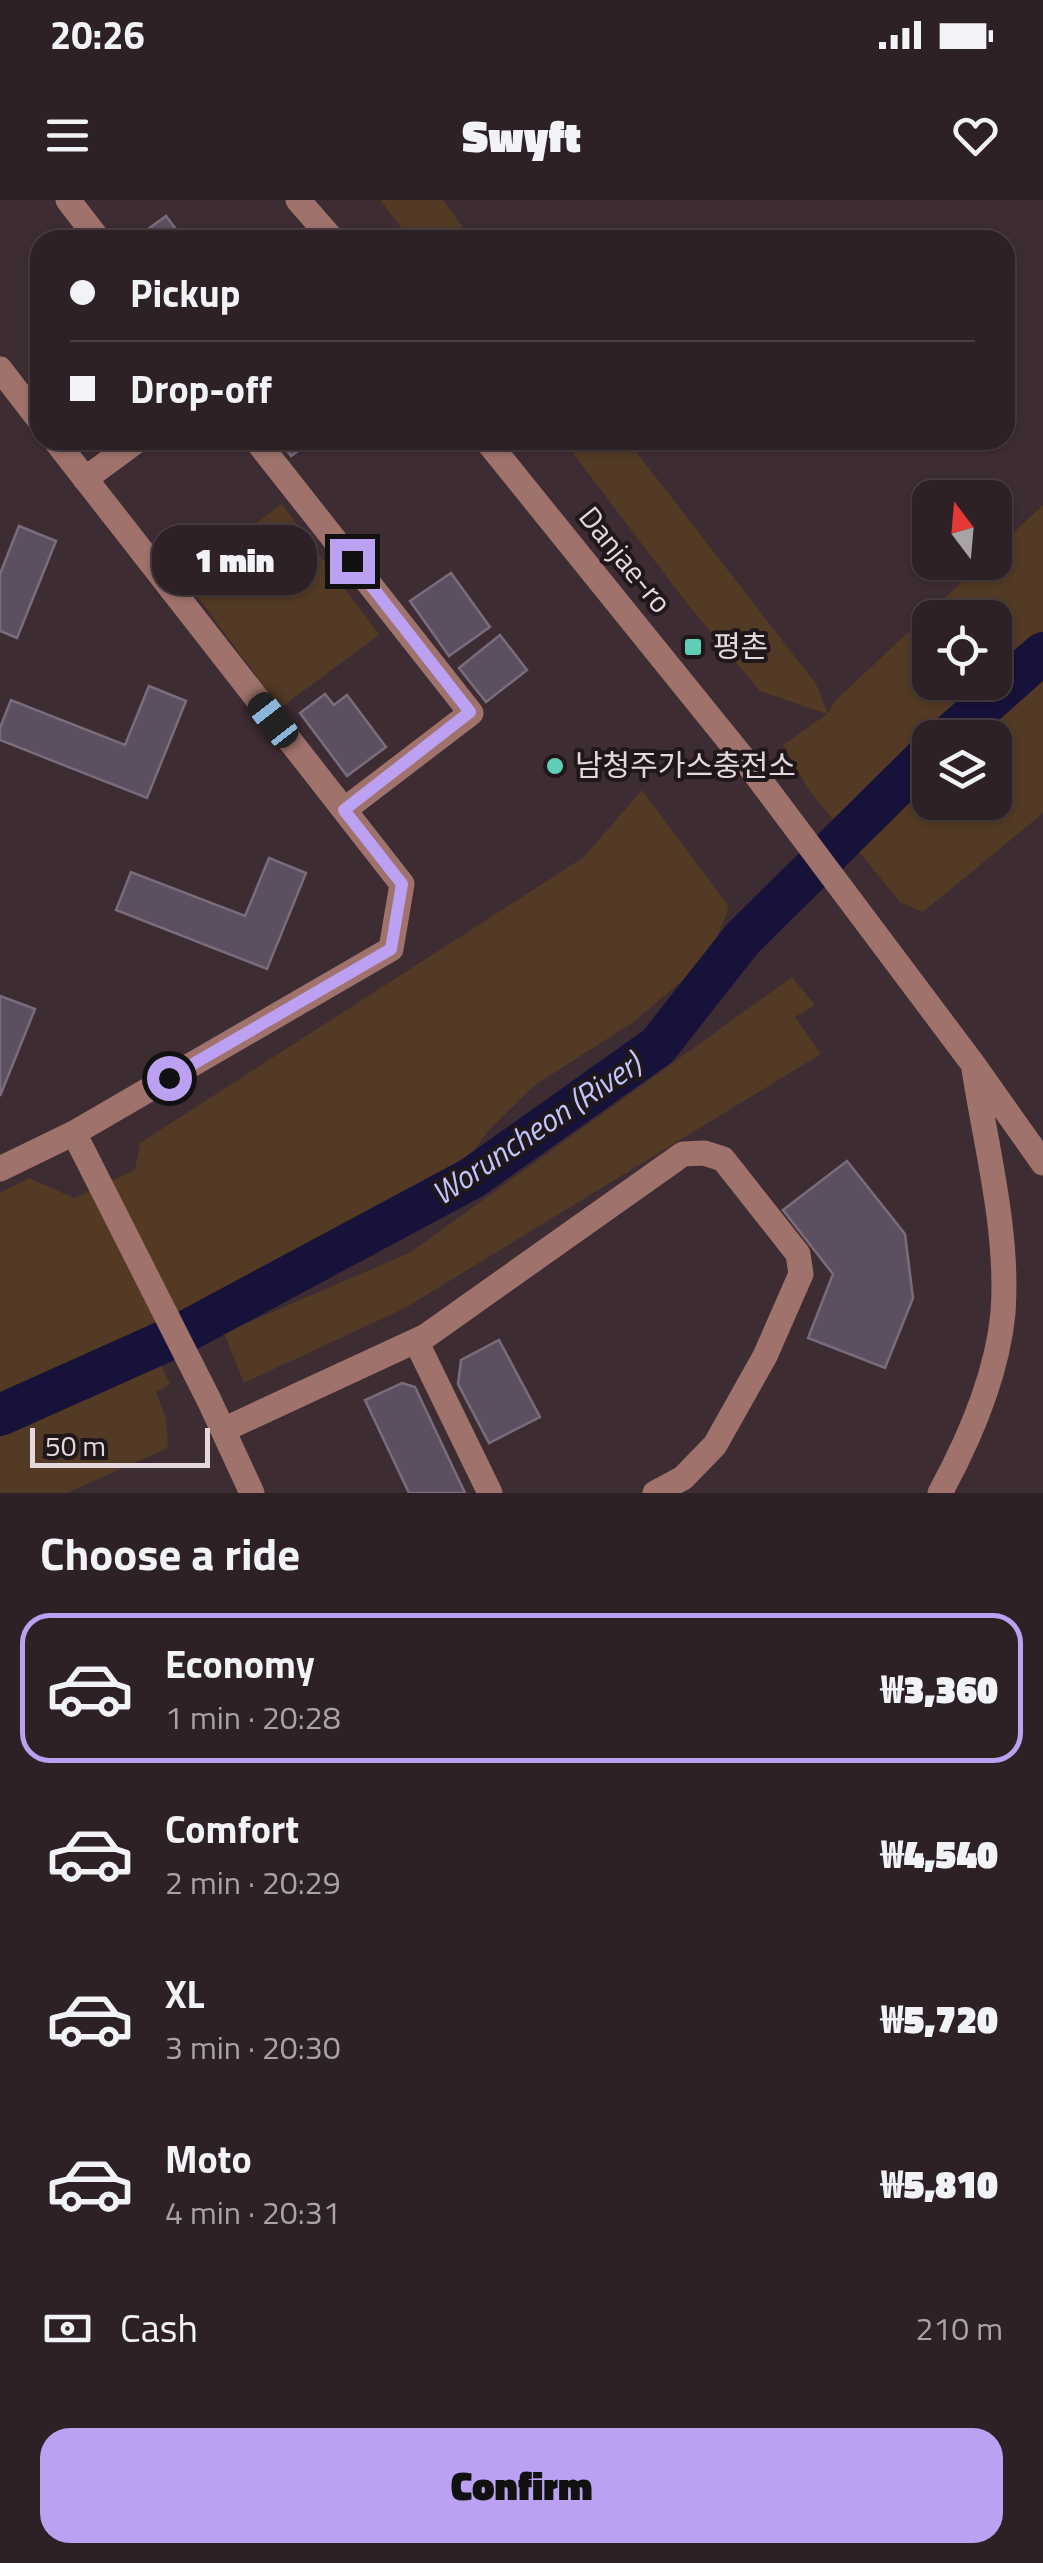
<!DOCTYPE html>
<html lang="en">
<head>
<meta charset="utf-8">
<style>
  :root { --surface:#2e2126; --page:#36292e; --text:#f1f3f6; --muted:#a7a3a7; --line:#493e43; --accent:#bca0f2 }
  body { margin:0; font-family:"Titillium Web","Noto Sans KR",sans-serif; background:var(--page); color:var(--text); height:100vh; display:flex; flex-direction:column; font-size:38px; white-space:nowrap }
  * { box-sizing:border-box; margin:0 }
  p { font-size:32px; color:var(--muted) }
  .icon { flex:none; width:55px; height:55px; fill:none; stroke:currentColor; stroke-width:2; stroke-linecap:round; stroke-linejoin:round }
  .map { position:relative; height:1293px; overflow:hidden }
  .sheet { display:flex; flex-direction:column; background:var(--surface); flex:1 }
  .sheet>* { flex:none }
  .guide { position:absolute; left:30px; top:30px; width:985px; height:220px; border-radius:30px; box-shadow:0 2px 8px #0004,0 0 0 2px var(--line); display:grid; align-content:center; height:220px; padding:0 40px; background:var(--surface) }
  .needle { width:65px; rotate:344deg }
  .tools { position:absolute; left:912px; top:280px; display:grid; gap:20px }
  .tools a { display:grid; place-items:center; width:100px; height:100px; border-radius:20px; background:var(--surface); box-shadow:0 2px 8px #0004,0 0 0 2px var(--line); font-size:50px }
  .scale { position:absolute; left:30px; bottom:25px; width:180px; box-sizing:border-box; padding-left:10px; border:5px solid #e4d8dd; border-top:0; font-size:28px; line-height:35px; white-space:nowrap; color:#e4d8dd; -webkit-text-stroke:8px #1f171a; paint-order:stroke }
  .end { position:absolute; width:45px; height:45px; margin:-22px; border:12px solid #bca0f2; background:#111; box-shadow:0 0 0 5px #111 }
  .from { border-radius:50% }
  .bubble { position:absolute; height:70px; border-radius:30px; background:var(--surface); box-shadow:0 2px 8px #0004,0 0 0 2px var(--line); font-size:32px; font-weight:800; line-height:70px; text-align:center }
  .car { position:absolute; width:30px; height:60px; margin:-30px -15px; border-radius:12px; box-shadow:0 0 8px 2px #0007; background:linear-gradient(#222 24%,#8ab4d8 0 40%,#222 0 76%,#8ab4d8 0 86%,#222 0) }
  .guide b { display:flex; align-items:center; gap:35px; height:95px; font-size:38px }
  .guide b+b { border-top:2px solid var(--line) }
  .guide i { width:25px; height:25px; background:var(--text) }
  ul { padding:0; list-style:none }
  li { display:flex; align-items:center; gap:30px; height:150px; margin:0 20px 15px; padding:0 20px; border:5px solid transparent; border-radius:30px }
  li div { flex:1 }
  li b { display:block; font-size:38px }
  li em { font-style:normal; font-weight:800 }
  li.on { border-color:var(--accent) }
  li>.icon { width:90px; height:90px; stroke-width:1.5 }
  h2 { padding:0 40px; font-size:45px; line-height:120px }
  .pay { display:flex; align-items:center; gap:25px; height:110px; padding:0 40px; font-size:38px }
  .pay p { margin-inline-start:auto }
  .button { display:flex; gap:20px; margin-top:auto; padding:20px 40px }
  .button a { flex:1; height:115px; border-radius:30px; background:var(--accent); color:#111; font-size:40px; font-weight:800; line-height:115px; text-align:center }
  .status { display:flex; justify-content:space-between; align-items:center; height:70px; padding:0 50px; background:var(--surface); direction:ltr }
  .status svg { height:28px; fill:currentColor }
  header { display:flex; justify-content:space-between; align-items:center; height:130px; padding:0 40px; background:var(--surface); font-size:45px; font-weight:800 }
  .map>svg:first-child { display:block }
  .green { fill:#523a25; fill-rule:evenodd }
  .lines { fill:none; stroke-linecap:round; stroke-linejoin:round }
  .river { stroke:#161239; stroke-width:42 }
  .building { fill:#5c5060; stroke:#796d7d; stroke-width:2.5 }
  .minor { stroke:#a0726c; stroke-width:25 }
  .route { stroke:#bca0f2; stroke-width:12 }
  .poi-dot { fill:#5eceb7; stroke:#1f171a; stroke-width:4 }
  .labels { text-anchor:middle; stroke-width:8; stroke-linejoin:round; paint-order:stroke }
  .street-label { font-size:30px; fill:#e4d8dd; stroke:#1f171a }
  .poi-label { font-size:30px; fill:#e4d8dd; stroke:#1f171a; text-anchor:start }
  .water-label { font-size:32px; font-style:italic; fill:#c1c4ff; stroke:#1f171a }
</style>
</head>
<body>
<div class="status"><b>20:26</b><svg viewBox="0 0 49 12"><path d="M0 12V9h3v3zM5 12V6h3v6zM10 12V3h3v9zM15 12V0h3v12zM26 1h20v11H26zM47 4h2v5h-2z"/></svg></div>
<header><svg class="icon" aria-label="menu" viewBox="0 0 24 24"><path d="M4 6h16M4 12h16M4 18h16"/></svg>Swyft<svg class="icon" aria-label="heart" viewBox="0 0 24 24"><path d="M12 20l-8-8c-3-5 5-10 8-4 3-6 11-1 8 4z"/></svg></header>
<div class="map">
<svg width="1043" height="1293" viewBox="0 0 1043 1293">
  <rect width="100%" height="100%" fill="#3e2c33"/>
  <path class="green" d="M380,0H443L472,40H411Z
    M563,240H627L816,484L828,513L836,500L982,363L995,362V350L1043,305V613L923,712L900,702L809,590L783,545L827,514L760,491L689,406ZM930,418H995V482H930ZM930,538H995V602H930Z
    M282,304L379,435L280,508L183,377Z
    M642,590L729,707L709,758L632,823L535,885L488,931L466,961L393,1004L334,1033L210,1111L0,1205V993L29,978L74,998L135,970L140,943L584,657Z
    M792,777L815,805L795,817L821,854L405,1108L244,1183L224,1133L411,1052Z
    M157,1156L170,1184L156,1192L166,1219L168,1248L67,1293H0V1226Z"/>
  <g class="lines">
    <path class="river" d="M947,538L1043,453
      M0,1215L179,1135L472,978L658,846L743,738L930,553"/>
  </g>
  <path class="building" d="M166,16L184,40H133Z
    M279,240H313L291,256Z
    M19,326L56,341L17,438L0,431V374Z
    M451,373L490,427L449,456L410,401Z
    M500,435L527,470L486,502L459,468Z
    M149,486L186,501L147,598L0,540V528L11,500L125,545Z
    M325,494L334,505L347,495L386,547L347,576L300,513Z
    M269,658L306,673L267,769L116,710L131,672L245,716Z
    M0,796L35,809L0,896Z
    M847,961L905,1034L913,1098L885,1168L808,1138L833,1074L783,1010Z
    M499,1140L540,1217L489,1243L458,1184L461,1160Z
    M402,1183L415,1187L465,1293H409L365,1200Z"/>
  <g class="lines">
    <path class="minor" d="M68,0L99,40
      M298,0L333,40
      M0,169L40,221
      M256,240L471,513L344,610
      M486,240L751,568L973,864L1043,963
      M85,279L138,240
      M74,933L209,1200L252,1293
      M0,969L74,933L391,749L402,684L55,240
      M416,1141L490,1293
      M223,1230L426,1136L683,954L704,953L723,959L798,1054L801,1074L765,1156L715,1245L683,1278L655,1293
      M940,1293C970,1238 997,1176 1003,1113C1009,1032 986,947 974,869"/>
  </g>
  <g class="lines">
    <path class="route" d="M169,878L391,749L402,684L344,610L470,512L352,361"/>
  </g>
  <g class="poi-dot">
    <rect x="683" y="437" width="20" height="20" rx="5"/>
    <circle cx="555" cy="566" r="10"/>
  </g>
  <g class="labels">
    <g class="street-label">
      <text transform="translate(625 360) rotate(51)" y="10">Danjae-ro</text>
    </g>
    <g class="poi-label">
      <text x="713" y="457">평촌</text>
      <text x="575" y="576">남청주가스충전소</text>
    </g>
    <g class="water-label">
      <text transform="translate(536 929) rotate(-34)" y="11">Woruncheon (River)</text>
    </g>
  </g>
</svg>
<div class="tools">
<a><svg class="needle" viewBox="-14 -14 28 28"><path d="M0-13l5 13h-10z" fill="#e53935"/><path d="M0 13l5-13h-10z" fill="#a7a3a7"/></svg></a>
<a><svg class="icon" aria-label="locate" viewBox="0 0 24 24"><circle cx="12" cy="12" r="6"/><path d="M12 2v4M12 18v4M2 12h4M18 12h4"/></svg></a>
<a><svg class="icon" aria-label="layers" viewBox="0 0 24 24"><path d="M12 4l9 5-9 5-9-5zM3 14l9 5 9-5"/></svg></a>
</div>
<div class="scale">50 m</div>
<i class="end from" style="left:169px;top:878px"></i>
<i class="end" style="left:352px;top:361px"></i>
<div class="bubble" style="left:152px;top:325px;width:165px">1 min</div>
<i class="car" style="left:273px;top:520px;rotate:322deg"></i>
<div class="guide">
<b><i class="from"></i>Pickup</b>
<b><i></i>Drop-off</b>
</div>
</div>
<section class="sheet">
<h2>Choose a ride</h2>
<ul>
<li class="on"><svg class="icon" aria-label="car" viewBox="0 0 24 24"><path d="M5 17H2v-5l4-1 3-4h7l3 4 3 1v5h-3M9 17h6M6 11h13"/><circle cx="7" cy="17" r="2"/><circle cx="17" cy="17" r="2"/></svg><div><b>Economy</b><p>1 min · 20:28</p></div><em>₩3,360</em></li>
<li><svg class="icon" aria-label="car" viewBox="0 0 24 24"><path d="M5 17H2v-5l4-1 3-4h7l3 4 3 1v5h-3M9 17h6M6 11h13"/><circle cx="7" cy="17" r="2"/><circle cx="17" cy="17" r="2"/></svg><div><b>Comfort</b><p>2 min · 20:29</p></div><em>₩4,540</em></li>
<li><svg class="icon" aria-label="car" viewBox="0 0 24 24"><path d="M5 17H2v-5l4-1 3-4h7l3 4 3 1v5h-3M9 17h6M6 11h13"/><circle cx="7" cy="17" r="2"/><circle cx="17" cy="17" r="2"/></svg><div><b>XL</b><p>3 min · 20:30</p></div><em>₩5,720</em></li>
<li><svg class="icon" aria-label="car" viewBox="0 0 24 24"><path d="M5 17H2v-5l4-1 3-4h7l3 4 3 1v5h-3M9 17h6M6 11h13"/><circle cx="7" cy="17" r="2"/><circle cx="17" cy="17" r="2"/></svg><div><b>Moto</b><p>4 min · 20:31</p></div><em>₩5,810</em></li>
</ul>
<div class="pay"><svg class="icon" aria-label="cash" viewBox="0 0 24 24"><path d="M3 7h18v10H3z"/><circle cx="12" cy="12" r="2"/></svg>Cash<p>210 m</p></div>
<div class="button"><a>Confirm</a></div>
</section>
</body>
</html>
